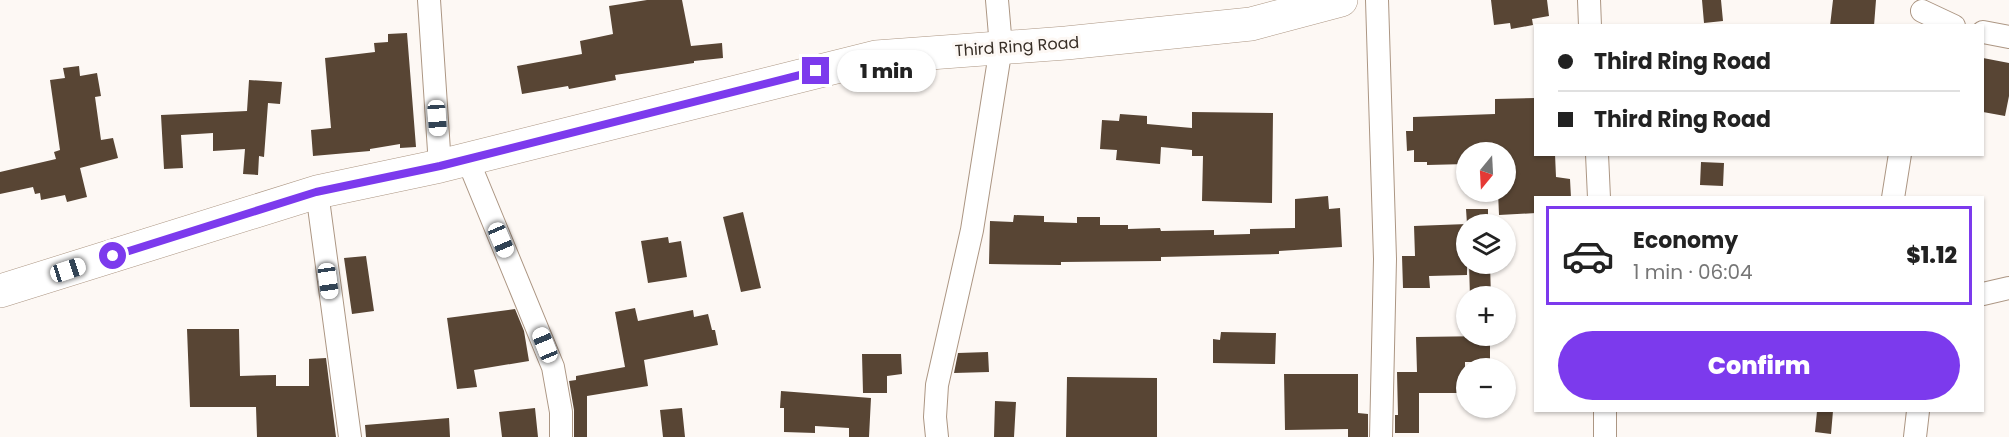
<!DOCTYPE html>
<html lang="en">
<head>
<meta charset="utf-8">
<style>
  :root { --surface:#fff; --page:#f2f2f2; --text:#222; --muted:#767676; --line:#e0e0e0; --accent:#7c3aed }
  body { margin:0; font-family:Poppins,sans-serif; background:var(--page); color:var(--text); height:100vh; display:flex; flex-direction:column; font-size:22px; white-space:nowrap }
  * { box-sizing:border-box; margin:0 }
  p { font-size:20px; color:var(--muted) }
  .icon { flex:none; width:33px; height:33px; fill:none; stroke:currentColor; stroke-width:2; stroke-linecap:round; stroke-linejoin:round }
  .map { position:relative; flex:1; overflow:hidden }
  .sheet { position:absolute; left:1534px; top:196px; width:450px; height:216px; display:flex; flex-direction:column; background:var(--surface); border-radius:0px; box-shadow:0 2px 4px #0004 }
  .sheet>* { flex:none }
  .banner { position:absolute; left:1534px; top:24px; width:450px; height:132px; border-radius:0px; box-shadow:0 2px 4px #0004; display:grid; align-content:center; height:132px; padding:0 24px; background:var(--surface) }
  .needle { width:39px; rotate:198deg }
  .buttons { position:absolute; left:1456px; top:142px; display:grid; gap:12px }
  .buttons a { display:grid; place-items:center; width:60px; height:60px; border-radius:50%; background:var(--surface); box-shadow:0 2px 4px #0004; font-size:30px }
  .end { position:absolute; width:27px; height:27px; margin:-14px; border:8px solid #7c3aed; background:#fff; box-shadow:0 0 0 3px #fff }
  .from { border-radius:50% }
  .bubble { position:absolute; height:42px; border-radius:21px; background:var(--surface); box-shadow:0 2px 4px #0004; font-size:20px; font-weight:800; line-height:42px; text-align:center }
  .car { position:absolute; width:18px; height:36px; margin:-18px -9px; border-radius:8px; box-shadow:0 0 4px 2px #0007; background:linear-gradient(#fff 24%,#345 0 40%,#fff 0 76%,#345 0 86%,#fff 0) }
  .banner b { display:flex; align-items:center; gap:21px; height:57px; font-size:22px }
  .banner b+b { border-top:2px solid var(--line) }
  .banner i { width:15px; height:15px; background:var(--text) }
  ul { padding:10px 0 0; list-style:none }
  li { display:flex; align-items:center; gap:18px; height:99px; margin:0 12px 9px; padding:0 12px; border:3px solid transparent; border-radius:0px }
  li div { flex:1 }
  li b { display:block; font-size:22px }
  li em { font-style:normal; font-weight:800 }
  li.current { border-color:var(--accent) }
  li>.icon { width:54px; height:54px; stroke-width:1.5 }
  .cta { display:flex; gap:12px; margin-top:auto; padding:12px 24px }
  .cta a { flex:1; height:69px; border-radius:36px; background:var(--accent); color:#fff; font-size:24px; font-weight:800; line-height:69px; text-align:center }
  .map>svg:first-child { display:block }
  .building { fill:#584534 }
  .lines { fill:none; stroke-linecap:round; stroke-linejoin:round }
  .street-casing { stroke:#ac9683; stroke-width:24 }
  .secondary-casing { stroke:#ac9683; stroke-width:34 }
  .street { stroke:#fff; stroke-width:22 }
  .secondary { stroke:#fff; stroke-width:33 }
  .route { stroke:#7c3aed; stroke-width:8 }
  .labels { text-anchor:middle; stroke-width:6; stroke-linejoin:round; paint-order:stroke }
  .street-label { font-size:16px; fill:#372e26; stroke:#fdf8f4 }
</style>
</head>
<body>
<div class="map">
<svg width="2009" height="437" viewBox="0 0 2009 437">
  <rect width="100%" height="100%" fill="#fdf8f4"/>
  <path class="building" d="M647,0H682L691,46L722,43L723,58L694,61V63L615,75L616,80L569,89L568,86L522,94L517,66L582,54L580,41L613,34L609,6Z
    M1491,0H1547L1549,16L1532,19L1533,25L1511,29L1510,23L1494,25Z
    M1702,0H1721L1723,21L1704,23Z
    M1833,0H1876L1874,26H1830Z
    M407,33L416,147L400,148V144L370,149V151L313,156L311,130L331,128L325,58L375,52L374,43L388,42V34Z
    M1983,58L2009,63V96L2005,116L1983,112Z
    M79,66L80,76L97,73L101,96L95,97L101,140L113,138L118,158L80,168L87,197L67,202L65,195L41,200L40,193L35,194L33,187L0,194V172L56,159L54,152L60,150L50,80L65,78L63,68Z
    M249,80L282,82L280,104L268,103L264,157L259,156L258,175L243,174L245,149L213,151V133L181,135L183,168L164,169L161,115L247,111Z
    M1536,98V154H1555L1556,177L1570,179L1571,198H1536V213L1499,215L1498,192H1506V153H1467V164L1427,165V162H1414V150L1407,151L1406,131H1413V117L1495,114V99Z
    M1192,112L1273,113L1272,203L1202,201L1203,156H1192V150L1161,147L1160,164L1116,160L1117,150L1100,149L1102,120L1119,121L1120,114L1147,116V124L1192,128Z
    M1701,162L1724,163L1723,186L1700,185Z
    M1328,196L1329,209L1340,208L1342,247L1279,251V254L1161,257V261L1061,262V265L989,264L990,221L1013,222L1014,215L1044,216V222L1077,223V217H1100V225H1128V229L1160,228L1161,231L1214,230V235L1250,234V229L1295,228V199Z
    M1466,209H1488V225H1467V275L1429,276L1430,288H1403L1402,256H1415L1414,226L1467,224Z
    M743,212L761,288L741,292L723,217Z
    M668,237L669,243L681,241L687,277L648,283L641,241Z
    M366,256L374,311L352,314L344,258Z
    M1469,264H1490L1491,297H1470Z
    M635,308L638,321L693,310L694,317L708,314L712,330H715L718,345L644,360L648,386L587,396V437H574V410L569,381L576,380V376L625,367L615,312Z
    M515,309L524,331L529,361L474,370L477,387L457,389L447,318Z
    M187,329H239L240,376L276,375V386H309V359L326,358L336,437H257L256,407H190Z
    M1221,332L1276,333L1275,364L1213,363V339L1220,340Z
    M1490,336V362H1465V393H1419V433H1395V415H1398L1397,372H1417L1416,337Z
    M988,352L989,372L954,373L958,353Z
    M862,354H901L902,374L887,376V393H863Z
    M1284,374H1358V413L1368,414V437H1348V429L1285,430Z
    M1067,377L1157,378V437H1066Z
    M781,391L871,398L869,437H849V428L815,426V433L784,432V408H780Z
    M995,401L1016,402L1014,437H994Z
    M535,408L538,437H502L499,412Z
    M682,408L685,437H663L660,410Z
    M1817,411H1833L1831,434L1815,432Z
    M449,418L450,437H366L365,425Z"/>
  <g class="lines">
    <defs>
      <path id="street" d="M429,0L440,166
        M1377,0L1385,259L1381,437
        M1589,0L1590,26
        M1922,11L1954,26
        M1983,32L2009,37
        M1597,154L1599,198
        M467,158L553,367L561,412V437
        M317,192L350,437
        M1893,198L1900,154
        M1983,294L2009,288
        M1605,411V437
        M937,437L935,417L937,385L972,230L1001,47L997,0
        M1915,437L1918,411"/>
      <path id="secondary" d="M0,291L317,192L440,166L876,57L1066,43L1251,24L1341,0"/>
    </defs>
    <use href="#street" class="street-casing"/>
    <use href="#secondary" class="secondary-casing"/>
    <use href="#street" class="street"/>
    <use href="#secondary" class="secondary"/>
  </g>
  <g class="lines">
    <path class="route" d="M113,256L316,192L440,166L816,71"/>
  </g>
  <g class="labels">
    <g class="street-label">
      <text transform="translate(1017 46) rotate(-4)" y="6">Third Ring Road</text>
    </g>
  </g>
</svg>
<div class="buttons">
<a><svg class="needle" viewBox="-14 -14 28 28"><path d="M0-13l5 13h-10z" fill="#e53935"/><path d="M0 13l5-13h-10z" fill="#767676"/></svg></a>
<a><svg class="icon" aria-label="layers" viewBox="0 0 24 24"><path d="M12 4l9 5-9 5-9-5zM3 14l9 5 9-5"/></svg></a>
<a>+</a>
<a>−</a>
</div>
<i class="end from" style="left:113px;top:256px"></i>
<i class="end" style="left:816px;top:71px"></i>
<div class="bubble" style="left:837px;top:50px;width:99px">1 min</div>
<i class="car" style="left:437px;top:118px;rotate:176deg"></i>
<i class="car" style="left:501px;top:240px;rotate:157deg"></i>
<i class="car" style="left:68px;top:270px;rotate:72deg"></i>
<i class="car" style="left:328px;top:281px;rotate:172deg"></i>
<i class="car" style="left:545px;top:345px;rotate:338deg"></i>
<div class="banner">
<b><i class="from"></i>Third Ring Road</b>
<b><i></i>Third Ring Road</b>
</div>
<section class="sheet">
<ul>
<li class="current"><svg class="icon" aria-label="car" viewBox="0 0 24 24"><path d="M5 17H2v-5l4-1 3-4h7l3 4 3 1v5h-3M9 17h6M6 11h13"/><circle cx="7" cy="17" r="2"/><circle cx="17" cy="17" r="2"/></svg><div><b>Economy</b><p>1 min · 06:04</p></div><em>$1.12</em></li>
</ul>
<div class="cta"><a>Confirm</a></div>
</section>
</div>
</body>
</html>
